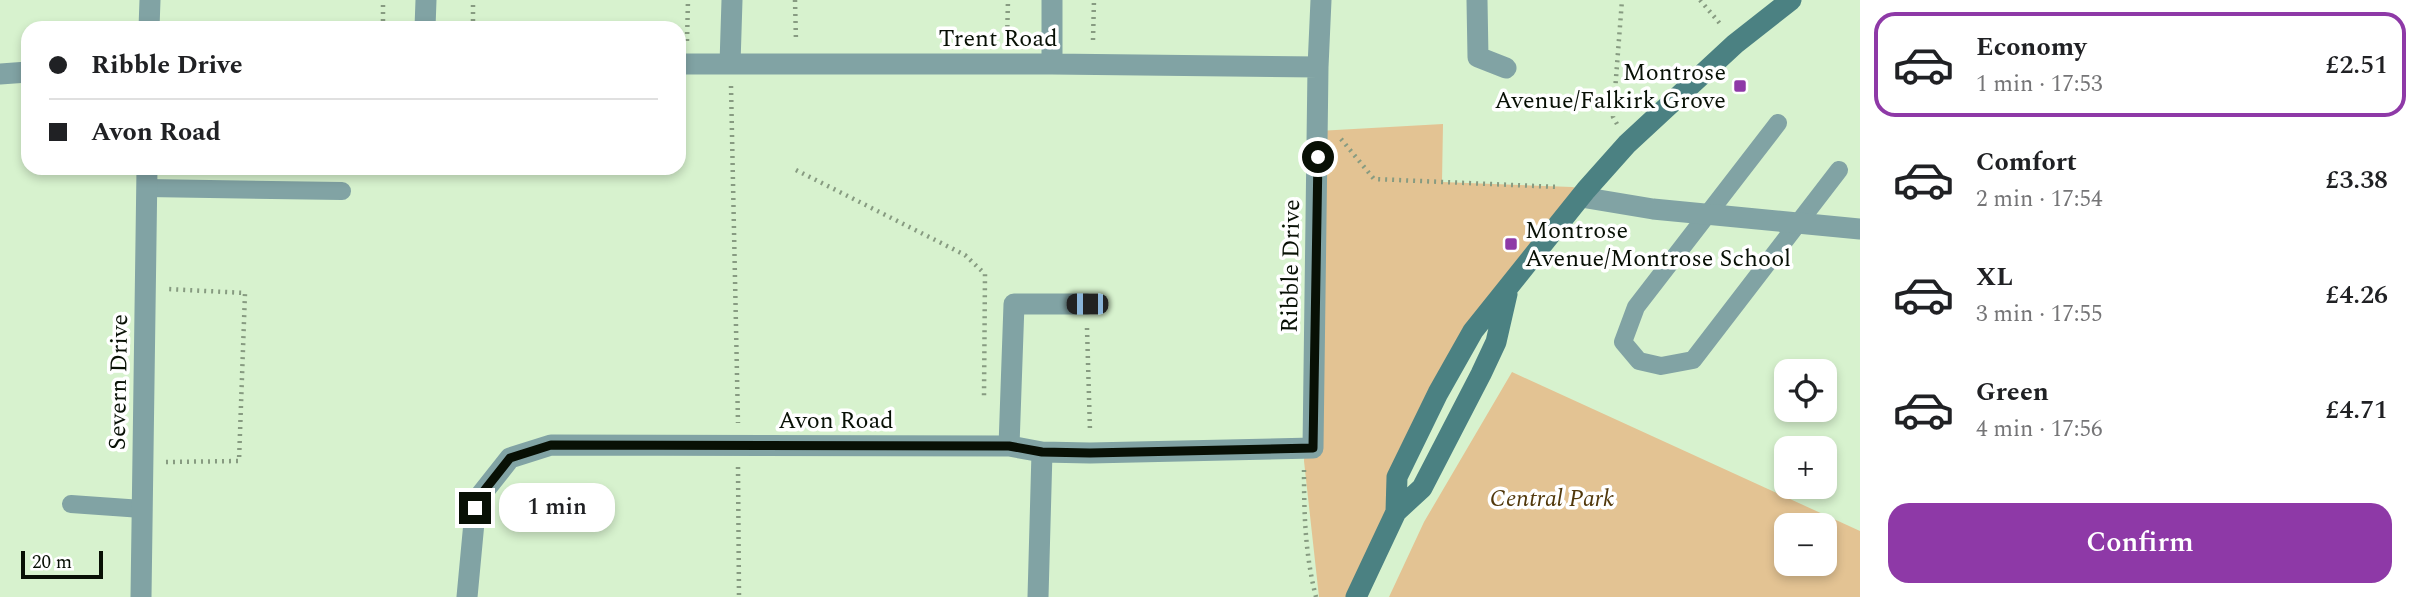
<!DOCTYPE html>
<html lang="en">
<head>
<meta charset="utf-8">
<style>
  :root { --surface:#fff; --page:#f6f6f6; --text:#202124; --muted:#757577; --line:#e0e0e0; --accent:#8e39a7 }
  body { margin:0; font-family:Spectral,serif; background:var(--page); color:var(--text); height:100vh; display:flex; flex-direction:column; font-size:26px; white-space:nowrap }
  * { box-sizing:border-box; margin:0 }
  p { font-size:23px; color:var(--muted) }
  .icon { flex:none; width:38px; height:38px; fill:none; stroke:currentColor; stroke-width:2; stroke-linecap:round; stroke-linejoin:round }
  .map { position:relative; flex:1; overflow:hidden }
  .panel { display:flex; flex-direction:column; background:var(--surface); width:560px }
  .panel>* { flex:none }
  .hud { position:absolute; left:21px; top:21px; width:665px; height:154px; border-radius:21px; box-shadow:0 4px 10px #0003; display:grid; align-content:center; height:154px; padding:0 28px; background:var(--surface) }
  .fabs { position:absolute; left:1774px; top:359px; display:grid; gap:14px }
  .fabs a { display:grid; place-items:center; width:63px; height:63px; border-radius:14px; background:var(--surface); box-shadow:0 4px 10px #0003; font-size:35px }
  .scale { position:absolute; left:21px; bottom:18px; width:82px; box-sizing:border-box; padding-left:7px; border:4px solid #081005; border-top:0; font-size:19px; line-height:24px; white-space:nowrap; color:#081005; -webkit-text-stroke:5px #fff; paint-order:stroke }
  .end { position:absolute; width:32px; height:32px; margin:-16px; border:9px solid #081005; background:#fff; box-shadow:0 0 0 4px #fff }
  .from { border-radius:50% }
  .bubble { position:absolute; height:49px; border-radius:21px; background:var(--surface); box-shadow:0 4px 10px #0003; font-size:23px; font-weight:600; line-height:49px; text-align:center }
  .car { position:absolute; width:21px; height:42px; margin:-21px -10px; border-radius:9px; box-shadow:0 0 5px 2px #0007; background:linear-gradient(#222 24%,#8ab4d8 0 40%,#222 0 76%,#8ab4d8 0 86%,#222 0) }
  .hud b { display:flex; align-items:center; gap:24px; height:66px; font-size:26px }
  .hud b+b { border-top:2px solid var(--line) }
  .hud i { width:18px; height:18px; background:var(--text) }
  ul { padding:12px 0 0; list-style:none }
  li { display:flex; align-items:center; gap:21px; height:105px; margin:0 14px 10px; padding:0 14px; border:4px solid transparent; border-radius:21px }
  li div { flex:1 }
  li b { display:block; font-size:26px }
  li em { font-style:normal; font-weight:600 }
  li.selected { border-color:var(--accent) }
  li>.icon { width:63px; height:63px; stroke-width:1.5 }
  .button { display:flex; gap:14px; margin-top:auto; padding:14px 28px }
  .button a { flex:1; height:80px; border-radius:21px; background:var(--accent); color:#fff; font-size:28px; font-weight:600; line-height:80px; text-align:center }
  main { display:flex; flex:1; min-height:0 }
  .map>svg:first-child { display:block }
  .green { fill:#e3c393; fill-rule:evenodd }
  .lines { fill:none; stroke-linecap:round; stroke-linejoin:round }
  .path { stroke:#879b81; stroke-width:4.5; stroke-dasharray:2 5; stroke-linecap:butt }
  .lane { stroke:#81a3a4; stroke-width:18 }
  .street { stroke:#81a3a4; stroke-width:21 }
  .secondary { stroke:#4b8182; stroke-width:21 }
  .route { stroke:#081005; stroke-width:9 }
  .poi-dot { fill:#8e39a7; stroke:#fff; stroke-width:2.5 }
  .labels { text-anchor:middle; stroke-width:7; stroke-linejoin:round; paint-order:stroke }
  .street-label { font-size:24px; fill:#081005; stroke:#fff }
  .poi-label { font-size:24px; fill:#081005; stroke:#fff; text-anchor:end }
  .park-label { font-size:24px; font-style:italic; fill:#51380b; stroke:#fff }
</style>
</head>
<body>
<main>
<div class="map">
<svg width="1860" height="597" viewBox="0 0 1860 597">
  <rect width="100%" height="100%" fill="#d7f2ce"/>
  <path class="green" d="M1443,124L1442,182L1572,187L1586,190L1436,384L1352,597H1319L1304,461L1318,131Z
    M1512,372L1860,531V597H1389L1424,522ZM1787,525H1825V564H1787Z"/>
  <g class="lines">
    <path class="path" d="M795,0L796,42
      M1700,0L1722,26
      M383,28V0
      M473,28V0
      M1093,40L1094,0
      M687,41L688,0
      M1007,41L1008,0
      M731,86L738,423
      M1617,124L1613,117L1622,0
      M1341,139L1374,179L1559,187
      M796,170L965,255L985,274L984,396
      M1087,328L1090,431
      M166,462L239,461L245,293L167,289
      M738,467L739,597
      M1304,470C1304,514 1305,554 1316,597"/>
    <path class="lane" d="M1778,123L1636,307L1623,342L1639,361L1661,366L1693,360L1839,170
      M147,188L342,191
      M71,504L142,509"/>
    <path class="street" d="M1477,0L1478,57L1506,68
      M149,28L150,0
      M425,28L426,0
      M679,64H1052L1318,67
      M730,64L732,0
      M1052,64V0
      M0,74L28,72
      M1581,197L1653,209L1860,229
      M1009,446L1014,304H1087
      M141,597L147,168
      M467,597L476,501L510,458L551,445L1009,446L1042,452L1090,453L1313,448L1318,67L1321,0
      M1038,597L1042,452"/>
    <path class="secondary" d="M1396,512L1397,477L1438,393L1473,331L1586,190L1627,144L1735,44L1791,0
      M1356,597L1396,512L1422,488L1481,374L1496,342L1507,294"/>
  </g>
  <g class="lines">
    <path class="route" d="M475,508L476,501L510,458L551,445L1009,446L1042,452L1090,453L1313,448L1318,157"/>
  </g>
  <g class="poi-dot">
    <rect x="1733" y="79" width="14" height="14" rx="3.5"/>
    <rect x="1504" y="237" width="14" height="14" rx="3.5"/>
  </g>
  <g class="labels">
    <g class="street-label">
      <text x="998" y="46">Trent Road</text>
      <text transform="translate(1290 266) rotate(-89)" y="8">Ribble Drive</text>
      <text transform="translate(118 382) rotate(-89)" y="8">Severn Drive</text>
      <text x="836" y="428">Avon Road</text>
    </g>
    <g class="poi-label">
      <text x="1726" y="80">Montrose<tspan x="1726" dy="28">Avenue/Falkirk Grove</tspan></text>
      <text x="1525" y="238" text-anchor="start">Montrose<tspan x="1525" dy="28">Avenue/Montrose School</tspan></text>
    </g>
    <g class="park-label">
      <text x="1552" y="506">Central Park</text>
    </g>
  </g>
</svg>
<div class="fabs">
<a><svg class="icon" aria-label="locate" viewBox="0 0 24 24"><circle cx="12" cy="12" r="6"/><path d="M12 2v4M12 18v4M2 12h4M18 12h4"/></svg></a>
<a>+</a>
<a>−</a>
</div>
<div class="scale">20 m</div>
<i class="end from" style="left:1318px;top:157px"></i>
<i class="end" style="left:475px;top:508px"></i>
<div class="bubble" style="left:499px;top:483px;width:116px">1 min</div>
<i class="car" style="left:1087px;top:304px;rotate:270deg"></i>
<div class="hud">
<b><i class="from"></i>Ribble Drive</b>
<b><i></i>Avon Road</b>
</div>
</div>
<section class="panel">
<ul>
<li class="selected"><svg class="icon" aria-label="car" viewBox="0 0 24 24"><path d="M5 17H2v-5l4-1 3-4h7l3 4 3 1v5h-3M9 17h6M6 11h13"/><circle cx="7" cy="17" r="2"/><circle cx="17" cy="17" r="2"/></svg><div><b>Economy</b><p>1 min · 17:53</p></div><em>£2.51</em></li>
<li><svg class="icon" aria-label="car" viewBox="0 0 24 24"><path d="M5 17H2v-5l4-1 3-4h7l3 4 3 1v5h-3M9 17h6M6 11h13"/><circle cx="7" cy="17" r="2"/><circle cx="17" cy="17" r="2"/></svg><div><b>Comfort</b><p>2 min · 17:54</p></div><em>£3.38</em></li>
<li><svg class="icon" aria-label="car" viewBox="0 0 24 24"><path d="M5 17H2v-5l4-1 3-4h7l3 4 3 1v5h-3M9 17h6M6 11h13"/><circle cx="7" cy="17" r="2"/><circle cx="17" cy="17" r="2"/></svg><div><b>XL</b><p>3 min · 17:55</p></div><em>£4.26</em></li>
<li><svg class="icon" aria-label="car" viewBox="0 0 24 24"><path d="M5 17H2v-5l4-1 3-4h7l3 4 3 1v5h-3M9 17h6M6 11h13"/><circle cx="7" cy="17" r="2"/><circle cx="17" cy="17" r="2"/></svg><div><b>Green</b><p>4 min · 17:56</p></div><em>£4.71</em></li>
</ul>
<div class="button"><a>Confirm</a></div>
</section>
</main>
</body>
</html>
